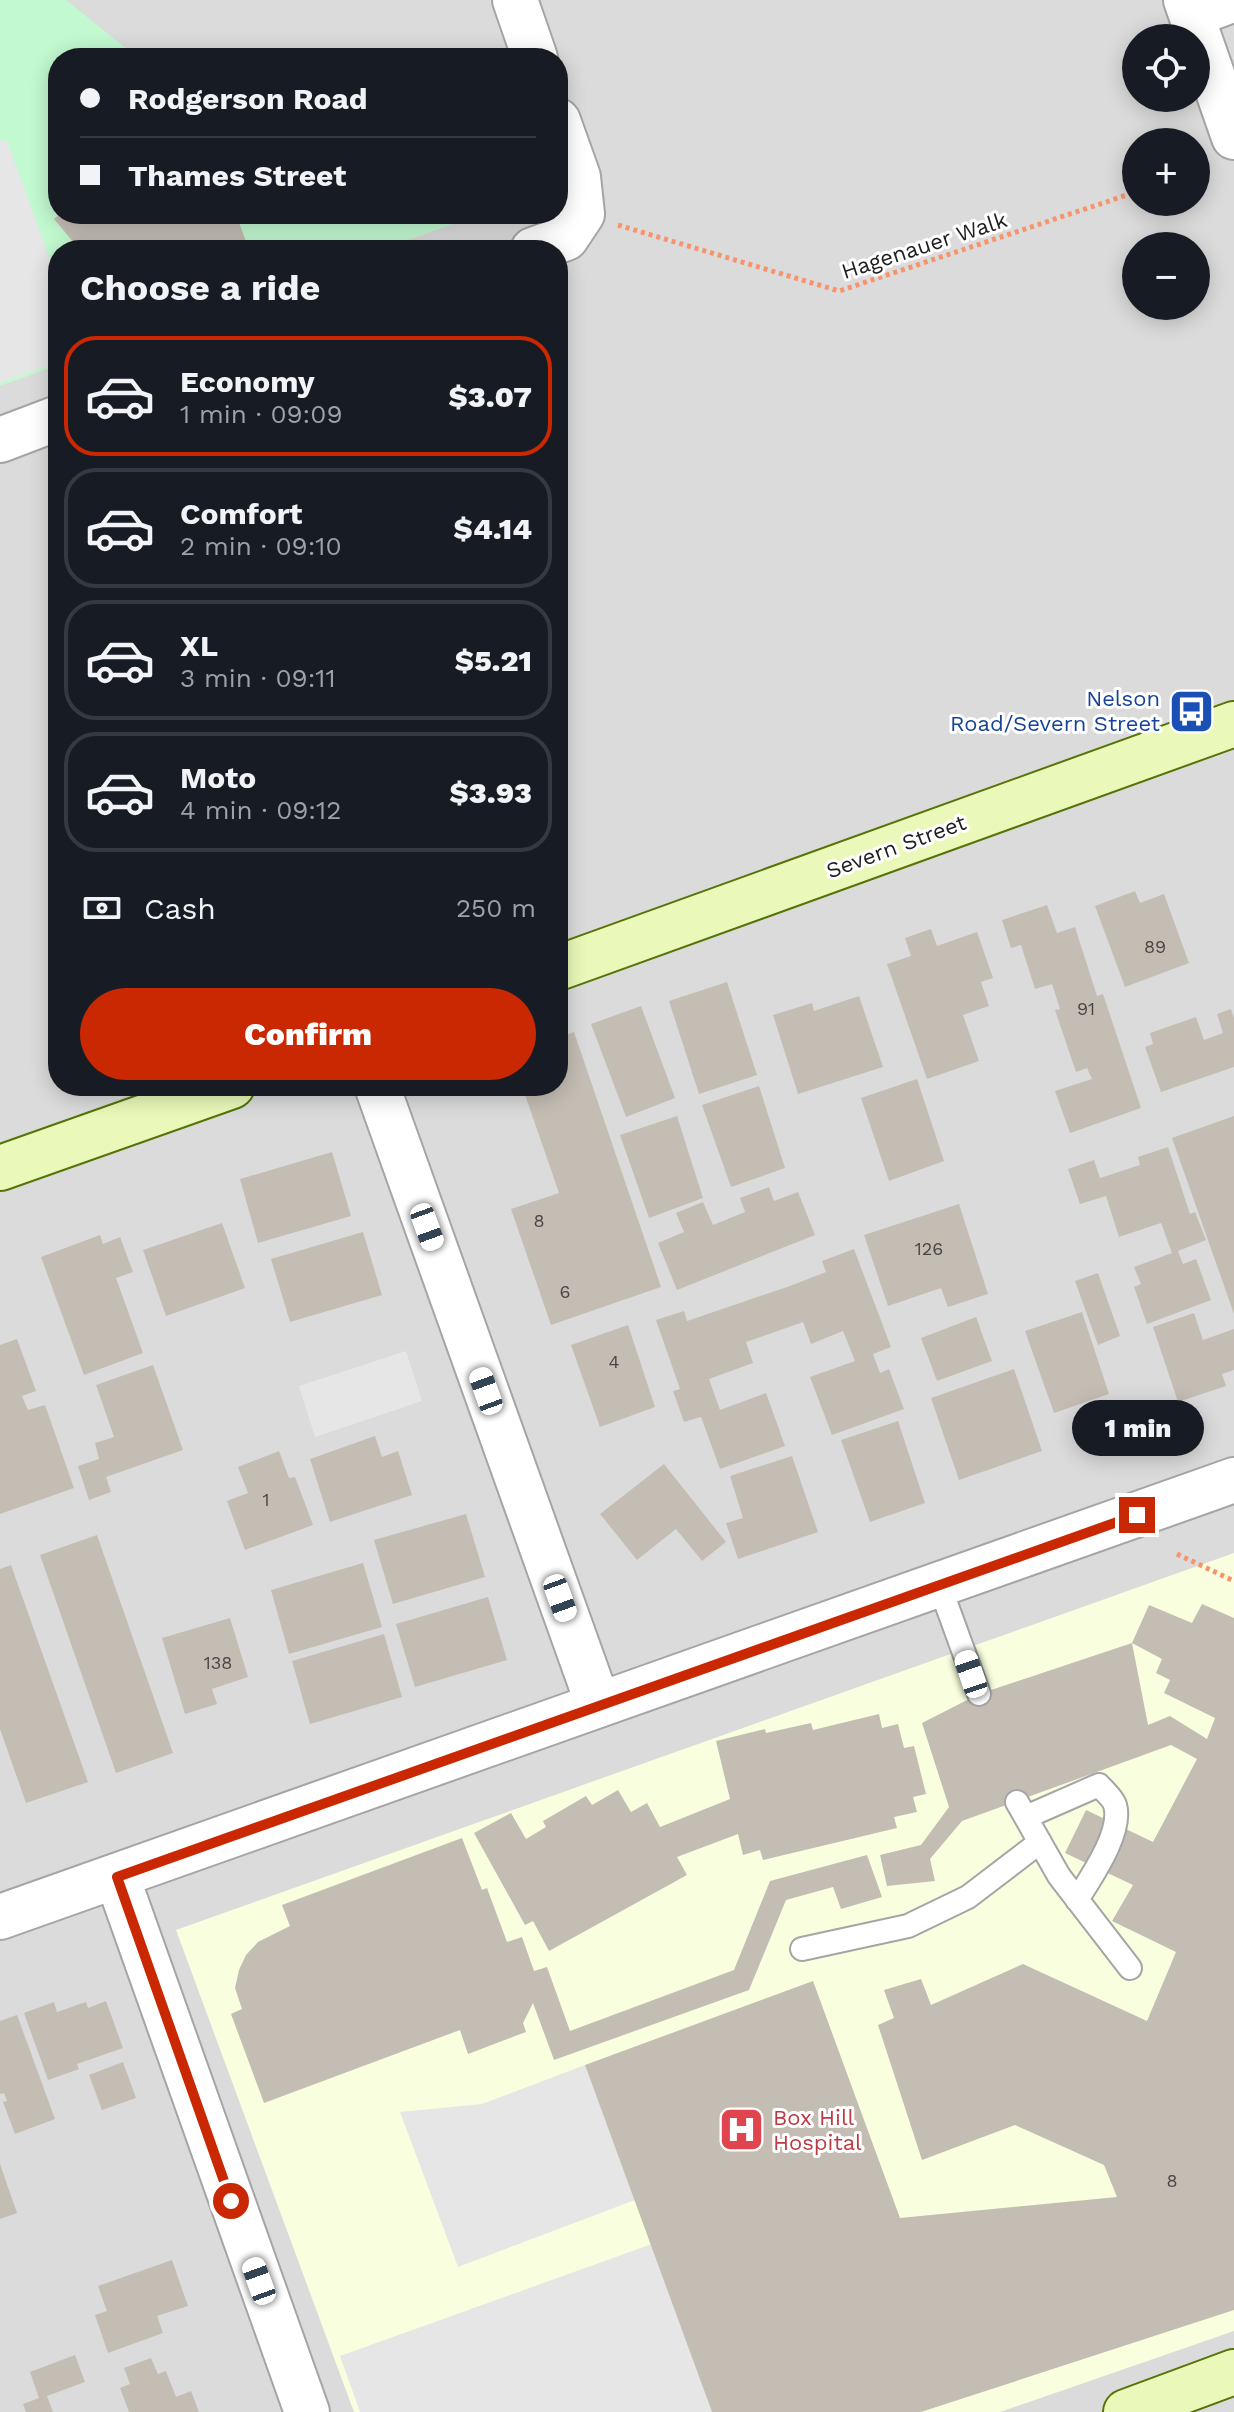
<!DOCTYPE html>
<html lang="en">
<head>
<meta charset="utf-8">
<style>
  :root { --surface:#171b24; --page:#20242c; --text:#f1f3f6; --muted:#9ea1a6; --line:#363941; --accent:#ca2703 }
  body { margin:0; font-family:"Work Sans",sans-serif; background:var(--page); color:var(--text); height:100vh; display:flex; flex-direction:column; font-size:30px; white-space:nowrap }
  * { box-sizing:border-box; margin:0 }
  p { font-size:26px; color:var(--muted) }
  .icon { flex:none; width:44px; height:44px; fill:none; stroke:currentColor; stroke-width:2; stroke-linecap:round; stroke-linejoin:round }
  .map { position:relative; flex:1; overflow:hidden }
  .side { position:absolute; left:48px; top:240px; width:520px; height:856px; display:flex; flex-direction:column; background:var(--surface); border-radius:32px; box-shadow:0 4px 20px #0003 }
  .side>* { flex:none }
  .top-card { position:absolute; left:48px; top:48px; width:520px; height:176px; border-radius:32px; box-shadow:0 4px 20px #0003; display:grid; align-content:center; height:176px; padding:0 32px; background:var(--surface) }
  .buttons { position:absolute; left:1122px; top:24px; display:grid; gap:16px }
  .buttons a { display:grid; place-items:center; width:88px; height:88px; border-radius:50%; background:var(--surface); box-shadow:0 4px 20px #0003; font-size:40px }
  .end { position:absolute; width:36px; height:36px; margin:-18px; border:10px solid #ca2703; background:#fff; box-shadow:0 0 0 4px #fff }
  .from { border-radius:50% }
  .bubble { position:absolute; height:56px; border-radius:28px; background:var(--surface); box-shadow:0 4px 20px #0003; font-size:26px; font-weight:800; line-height:56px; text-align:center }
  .car { position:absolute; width:24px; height:48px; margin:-24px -12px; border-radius:10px; box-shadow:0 0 6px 2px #0007; background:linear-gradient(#fff 24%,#345 0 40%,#fff 0 76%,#345 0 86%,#fff 0) }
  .top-card b { display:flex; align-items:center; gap:28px; height:76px; font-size:30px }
  .top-card b+b { border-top:2px solid var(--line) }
  .top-card i { width:20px; height:20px; background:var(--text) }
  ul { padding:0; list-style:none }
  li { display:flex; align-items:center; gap:24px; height:120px; margin:0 16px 12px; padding:0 16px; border:4px solid var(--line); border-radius:32px }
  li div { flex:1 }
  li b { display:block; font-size:30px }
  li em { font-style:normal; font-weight:800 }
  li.selected { border-color:var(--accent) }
  li>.icon { width:72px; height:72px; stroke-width:1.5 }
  h2 { padding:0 32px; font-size:36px; line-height:96px }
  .pay { display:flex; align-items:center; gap:20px; height:88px; padding:0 32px; font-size:30px }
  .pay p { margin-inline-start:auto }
  .action { display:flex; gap:16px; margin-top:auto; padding:16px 32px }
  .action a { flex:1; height:92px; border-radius:48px; background:var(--accent); color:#fff; font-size:32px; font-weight:800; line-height:92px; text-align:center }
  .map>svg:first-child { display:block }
  .residential { fill:#dcdbdb; fill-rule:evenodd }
  .education { fill:#f9ffde }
  .park { fill:#c2f9d0 }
  .parking { fill:#e6e6e6 }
  .building { fill:#c4bdb4 }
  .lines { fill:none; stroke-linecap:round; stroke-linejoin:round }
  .lane-casing { stroke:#a5a5a5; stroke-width:26 }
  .street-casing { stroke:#a5a5a5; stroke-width:48 }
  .secondary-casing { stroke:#547406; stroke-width:48 }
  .path { stroke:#f8946d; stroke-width:5; stroke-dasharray:4 4; stroke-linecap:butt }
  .lane { stroke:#fff; stroke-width:22 }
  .street { stroke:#fff; stroke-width:44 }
  .secondary { stroke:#eaf9b9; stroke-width:44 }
  .route { stroke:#ca2703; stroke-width:10 }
  .labels { text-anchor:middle; stroke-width:6; stroke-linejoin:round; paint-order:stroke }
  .number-label { font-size:18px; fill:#484644 }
  .street-label { font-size:22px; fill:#1e1e1e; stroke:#fff }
  .transit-label { font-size:22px; fill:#164399; stroke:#fff; text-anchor:end }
  .health-label { font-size:22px; fill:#be3a42; stroke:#fff; text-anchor:start }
</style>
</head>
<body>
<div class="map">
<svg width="1234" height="2412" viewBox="0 0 1234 2412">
  <rect width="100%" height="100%" fill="#efede4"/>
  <path class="residential" d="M0,0H1234V2412H0ZM1136,38H1196V98H1136ZM58,58H558V214H58ZM1136,142H1196V202H1136ZM1136,246H1196V306H1136ZM58,250H558V1086H58Z"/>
  <path class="education" d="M1234,1553V2331L1000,2412H354L176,1930Z"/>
  <path class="park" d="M0,0H66L138,58H58V214H481L380,250H58V365L0,386Z"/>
  <path class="parking" d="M6,139L58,281V362L0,383V141Z
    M406,1351L422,1401L315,1437L299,1386Z
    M585,2065L635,2200L458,2267L400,2112L482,2104Z
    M652,2244L712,2412H360L340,2356Z"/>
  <path class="building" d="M60,214H236L249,250H80L54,219Z
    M1135,891L1140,903L1164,894L1189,963L1125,987L1095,906Z
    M1047,905L1057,933L1075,927L1097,996L1103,994L1141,1108L1070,1133L1055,1091L1092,1079L1087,1068L1076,1072L1055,1010L1060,1009L1052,984L1035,989L1021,945L1011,948L1002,920Z
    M931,929L937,946L977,932L993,978L981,982L989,1006L963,1015L979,1061L927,1079L887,964L911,956L905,938Z
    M727,982L757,1075L699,1094L669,1001Z
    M859,996L883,1067L798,1094L773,1015L812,1003L814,1011Z
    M641,1006L675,1098L626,1117L591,1024Z
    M1231,1009L1234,1018V1067L1161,1092L1145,1047L1153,1044L1150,1033L1196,1017L1204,1040L1223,1033L1217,1014Z
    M574,1032L661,1287L551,1325L511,1209L559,1193L522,1086H558V1038Z
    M917,1079L944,1161L889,1181L861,1098Z
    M759,1086L785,1168L731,1187L702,1105Z
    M677,1116L703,1198L649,1218L620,1135Z
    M1234,1116V1314L1172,1138Z
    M1168,1147L1190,1214L1195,1212L1206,1240L1178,1251L1183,1264L1196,1259L1211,1300L1147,1324L1134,1287L1141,1284L1134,1267L1172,1253L1161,1223L1119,1237L1106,1196L1080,1204L1068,1169L1094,1160L1100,1178L1140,1165L1138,1157Z
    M332,1152L351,1216L258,1243L240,1179Z
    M769,1187L774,1201L798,1192L815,1235L677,1290L658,1243L684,1232L676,1213L703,1202L713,1225L745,1212L740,1198Z
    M959,1204L988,1294L948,1307L941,1288L888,1306L864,1235Z
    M222,1223L245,1288L166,1316L143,1250Z
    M363,1232L382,1295L290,1322L271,1259Z
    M100,1235L103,1244L120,1237L133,1272L116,1278L143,1353L84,1375L41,1257Z
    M854,1249L891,1347L873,1354L880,1373L889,1369L904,1409L832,1435L810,1377L855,1361L843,1331L811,1344L803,1322L746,1342L753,1363L709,1379L720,1410L766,1393L785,1446L720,1469L701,1417L684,1422L673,1391L680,1389L656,1320L684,1311L687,1321L790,1286L826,1272L822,1261Z
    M1098,1273L1120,1336L1098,1345L1075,1281Z
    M1082,1312L1109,1394L1054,1413L1025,1331Z
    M1194,1313L1203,1340L1234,1329V1370L1222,1374L1226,1386L1178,1402L1153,1327Z
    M976,1317L992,1361L937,1381L921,1338Z
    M628,1325L655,1407L600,1427L571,1345Z
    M17,1339L36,1391L22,1396L28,1410L45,1405L74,1488L0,1514V1345Z
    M153,1365L183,1450L106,1477L111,1492L89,1500L78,1466L99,1459L95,1443L114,1437L96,1385Z
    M1014,1369L1042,1451L959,1480L931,1398Z
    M898,1421L925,1503L870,1522L841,1440Z
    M375,1436L382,1457L398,1451L412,1495L330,1522L310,1459Z
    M279,1451L289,1478L295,1477L313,1525L245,1550L227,1501L248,1493L238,1467Z
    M792,1456L818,1532L738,1559L726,1523L743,1518L730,1476Z
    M664,1464L726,1542L702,1561L676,1529L637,1560L600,1514Z
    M466,1514L485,1577L393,1604L374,1540Z
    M97,1535L173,1753L116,1773L40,1555Z
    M363,1563L382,1627L289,1654L271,1590Z
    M11,1565L88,1782L26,1803L0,1729V1569Z
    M488,1597L507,1660L415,1687L396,1624Z
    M1202,1604L1234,1618V2310L921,2412H712L585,2065L813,1981L900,2218L1117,2197L1104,2165L1015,2125L922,2160L878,2025L894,2018L884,1990L921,1979L931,2005L1023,1964L1147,2021L1176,1952L1112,1921L1133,1885L1065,1853L1086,1810L1153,1842L1197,1759L1171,1745L962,1821L930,1859L935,1881L887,1886L880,1855L921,1845L949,1807L922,1723L979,1694L1132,1643L1148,1725L1170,1716L1207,1739L1215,1718L1164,1693L1170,1680L1156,1673L1162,1659L1132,1643L1149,1605L1192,1623Z
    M230,1618L248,1677L212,1689L217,1704L185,1714L162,1638Z
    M384,1634L402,1697L310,1724L292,1661Z
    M879,1714L882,1728L898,1724L904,1748L914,1746L926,1794L913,1797L917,1812L894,1817L897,1828L763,1860L760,1850L743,1855L738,1834L677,1857L687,1875L549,1951L533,1921L525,1925L474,1833L511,1813L526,1839L546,1827L543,1821L586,1796L592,1805L618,1790L631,1812L647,1803L660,1827L730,1799L716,1741L765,1729L766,1733L811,1723L813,1730Z
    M462,1838L482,1890L487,1888L507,1942L522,1937L534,1971L547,1967L570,2031L734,1970L770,1881L867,1855L882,1897L841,1909L833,1887L786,1900L749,1990L554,2060L533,2003L523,2023L526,2032L468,2054L460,2030L264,2103L231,2014L242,2009L235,1988L239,1970L246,1955L258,1942L290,1926L282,1905Z
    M106,2001L123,2048L77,2064L79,2069L48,2080L24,2013L54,2002L57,2012L86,2002L88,2008Z
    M17,2015L55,2119L15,2134L3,2102L7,2101L4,2093L0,2094V2021Z
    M123,2062L136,2098L102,2110L89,2075Z
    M0,2164L17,2213L0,2219Z
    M172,2260L188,2306L157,2316L163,2333L108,2353L95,2315L107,2311L98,2286Z
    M75,2355L85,2382L47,2396L53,2412H26L23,2404L39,2398L30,2372Z
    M151,2358L158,2374L166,2371L176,2397L191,2391L199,2412H129L120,2388L130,2384L124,2368Z"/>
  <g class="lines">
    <defs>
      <path id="lane" d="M939,1584L979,1694
        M1017,1802L1059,1876L1130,1968
        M1026,1817L1099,1785C1104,1791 1113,1798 1115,1805C1123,1832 1091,1877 1077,1900
        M802,1949L908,1926L968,1897L1040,1842"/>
      <path id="street" d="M515,0L535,58
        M1186,0L1234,137
        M1192,15L1232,0
        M533,250L566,238L582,214L578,177L558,121
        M0,440L58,418
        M377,1086L598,1704
        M117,1877L307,2412
        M0,1917L1234,1480"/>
      <path id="secondary" d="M558,968L1234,724
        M0,1168L232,1086
        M1126,2412L1234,2372"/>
    </defs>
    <use href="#lane" class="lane-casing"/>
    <use href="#street" class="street-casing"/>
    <use href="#secondary" class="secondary-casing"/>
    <path class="path" d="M1196,173L1210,168
      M618,225L839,291L1136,192
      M1177,1554L1234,1581"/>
    <use href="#lane" class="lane"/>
    <use href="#street" class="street"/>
    <use href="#secondary" class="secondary"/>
  </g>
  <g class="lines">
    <path class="route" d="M231,2201L117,1877L1137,1515"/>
  </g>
  <defs>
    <symbol id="bus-square" viewBox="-11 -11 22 22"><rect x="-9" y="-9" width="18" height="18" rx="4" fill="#1a4fb4" stroke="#fff"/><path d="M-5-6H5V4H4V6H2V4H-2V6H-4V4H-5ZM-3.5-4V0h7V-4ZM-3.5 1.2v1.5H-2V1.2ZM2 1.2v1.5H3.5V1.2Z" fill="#fff"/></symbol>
    <symbol id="hospital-square" viewBox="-11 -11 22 22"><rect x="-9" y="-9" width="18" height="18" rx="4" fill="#e0444e" stroke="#fff"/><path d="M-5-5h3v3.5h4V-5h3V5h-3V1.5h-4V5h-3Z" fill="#fff"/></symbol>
  </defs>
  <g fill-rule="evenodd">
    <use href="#bus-square" x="1166" y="686" width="51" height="51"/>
    <use href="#hospital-square" x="716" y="2104" width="51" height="51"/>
  </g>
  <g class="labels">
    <g class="number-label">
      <text x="1155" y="953">89</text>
      <text x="1086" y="1015">91</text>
      <text x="539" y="1227">8</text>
      <text x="929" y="1255">126</text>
      <text x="565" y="1298">6</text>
      <text x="614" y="1368">4</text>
      <text x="266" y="1506">1</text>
      <text x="218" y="1669">138</text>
      <text x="1172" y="2187">8</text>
    </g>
    <g class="street-label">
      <text transform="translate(924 245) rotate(-18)" y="8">Hagenauer Walk</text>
      <text transform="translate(896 846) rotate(-20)" y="8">Severn Street</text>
    </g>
    <g class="transit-label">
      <text x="1160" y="706">Nelson<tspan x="1160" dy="25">Road/Severn Street</tspan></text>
    </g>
    <g class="health-label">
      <text x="773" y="2125">Box Hill<tspan x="773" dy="25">Hospital</tspan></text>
    </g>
  </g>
</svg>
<div class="buttons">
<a><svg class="icon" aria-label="locate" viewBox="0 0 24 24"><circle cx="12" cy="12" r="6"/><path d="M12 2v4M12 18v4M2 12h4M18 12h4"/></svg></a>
<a>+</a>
<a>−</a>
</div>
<i class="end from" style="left:231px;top:2201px"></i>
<i class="end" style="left:1137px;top:1515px"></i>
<div class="bubble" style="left:1072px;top:1400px;width:132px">1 min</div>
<i class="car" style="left:427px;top:1227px;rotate:160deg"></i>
<i class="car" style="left:486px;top:1391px;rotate:340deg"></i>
<i class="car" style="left:560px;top:1598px;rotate:160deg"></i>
<i class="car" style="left:971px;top:1674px;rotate:341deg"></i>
<i class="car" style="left:259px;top:2281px;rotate:340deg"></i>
<div class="top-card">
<b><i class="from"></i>Rodgerson Road</b>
<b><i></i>Thames Street</b>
</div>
<section class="side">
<h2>Choose a ride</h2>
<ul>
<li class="selected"><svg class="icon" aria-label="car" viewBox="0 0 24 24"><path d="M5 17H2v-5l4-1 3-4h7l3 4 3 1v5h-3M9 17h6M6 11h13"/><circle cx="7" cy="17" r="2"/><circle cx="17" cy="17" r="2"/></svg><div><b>Economy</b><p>1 min · 09:09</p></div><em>$3.07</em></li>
<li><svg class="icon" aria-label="car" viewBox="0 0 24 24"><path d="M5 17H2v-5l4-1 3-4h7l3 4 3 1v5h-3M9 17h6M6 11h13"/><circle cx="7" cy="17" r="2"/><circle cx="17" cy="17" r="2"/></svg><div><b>Comfort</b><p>2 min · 09:10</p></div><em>$4.14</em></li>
<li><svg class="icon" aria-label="car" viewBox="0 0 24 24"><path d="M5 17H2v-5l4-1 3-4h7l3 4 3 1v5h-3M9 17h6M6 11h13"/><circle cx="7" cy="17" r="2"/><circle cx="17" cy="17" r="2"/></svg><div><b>XL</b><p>3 min · 09:11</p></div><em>$5.21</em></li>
<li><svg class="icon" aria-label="car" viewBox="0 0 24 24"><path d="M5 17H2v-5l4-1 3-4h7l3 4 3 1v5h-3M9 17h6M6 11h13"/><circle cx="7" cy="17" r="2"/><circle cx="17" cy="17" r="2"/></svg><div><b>Moto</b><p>4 min · 09:12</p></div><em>$3.93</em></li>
</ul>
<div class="pay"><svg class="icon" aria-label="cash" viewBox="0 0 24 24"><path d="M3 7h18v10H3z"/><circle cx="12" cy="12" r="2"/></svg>Cash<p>250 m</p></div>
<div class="action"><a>Confirm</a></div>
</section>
</div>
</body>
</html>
